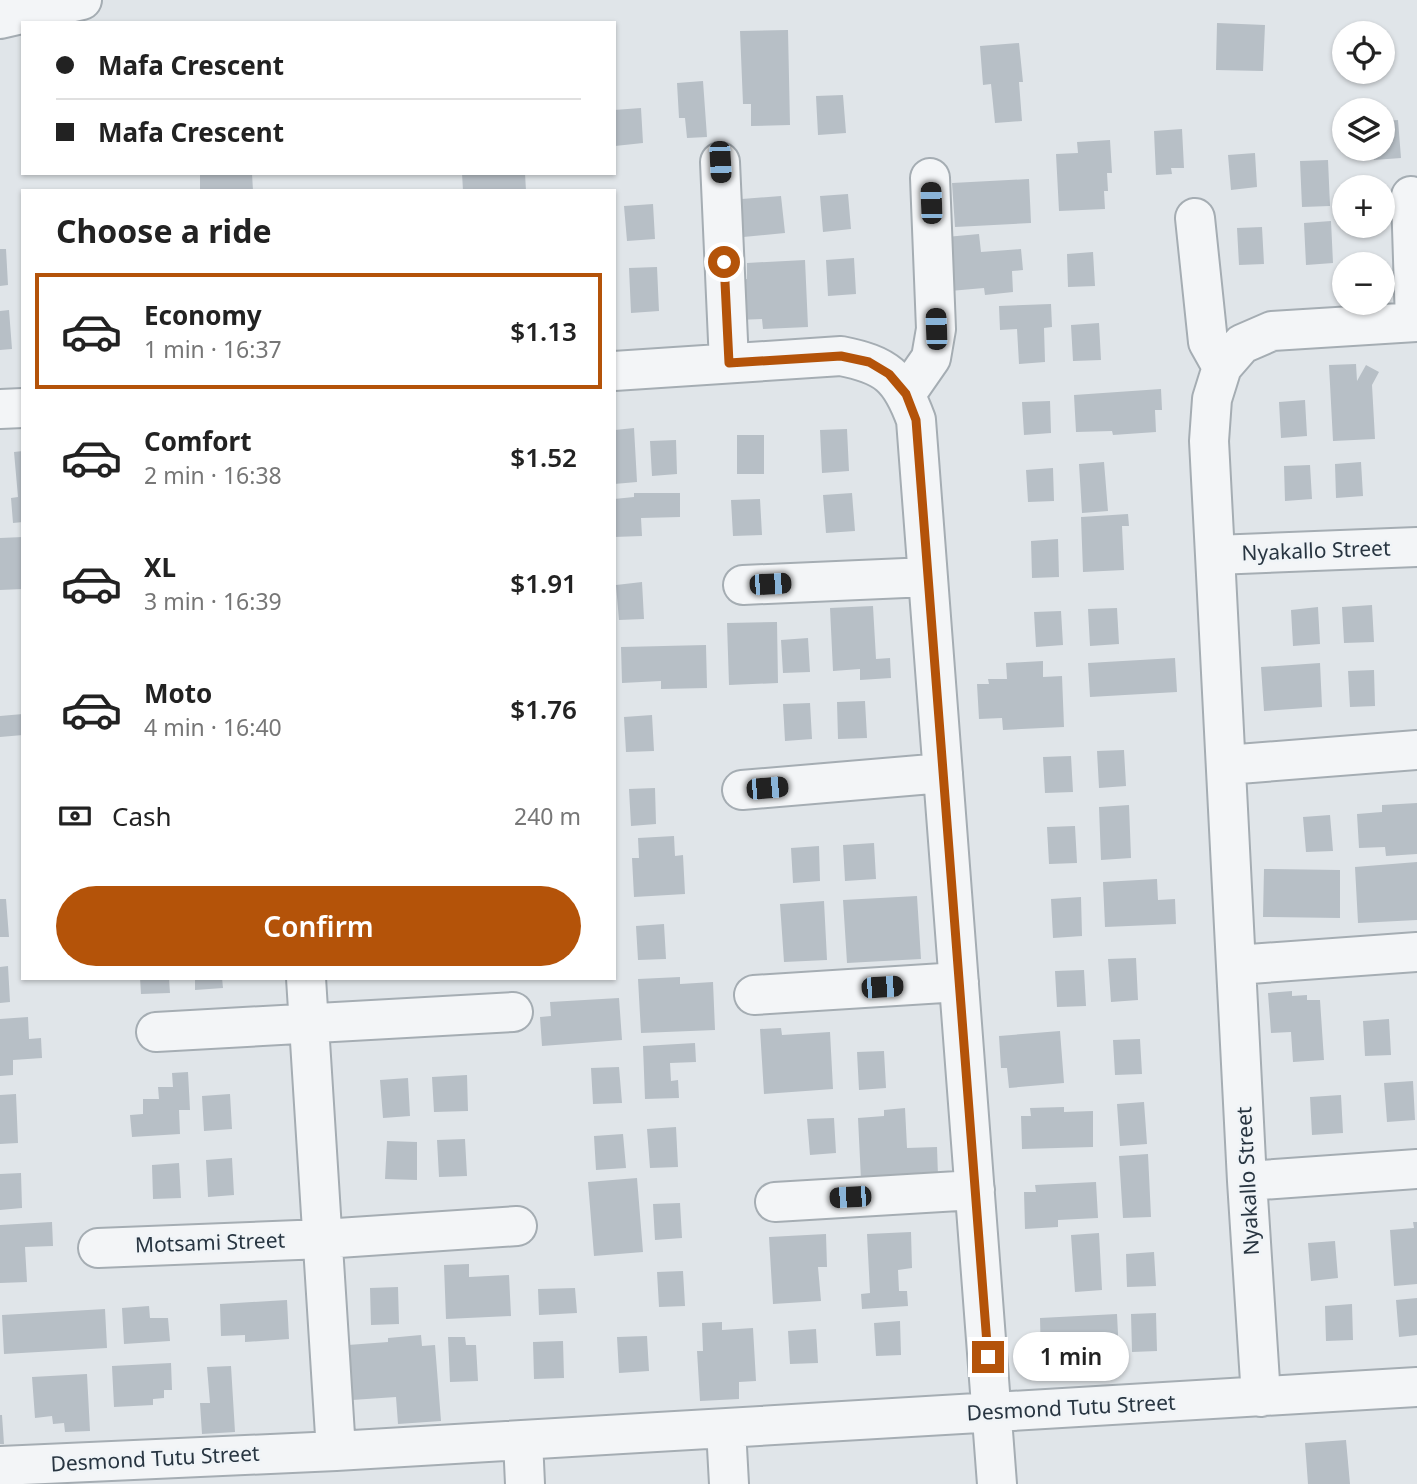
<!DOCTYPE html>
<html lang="en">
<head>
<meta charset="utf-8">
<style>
  :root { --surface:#fff; --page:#f6f6f6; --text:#222; --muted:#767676; --line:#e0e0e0; --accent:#b45309 }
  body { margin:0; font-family:"Noto Sans",sans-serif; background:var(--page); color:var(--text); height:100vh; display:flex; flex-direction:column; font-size:26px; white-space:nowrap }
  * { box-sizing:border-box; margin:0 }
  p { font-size:23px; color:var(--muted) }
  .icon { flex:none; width:38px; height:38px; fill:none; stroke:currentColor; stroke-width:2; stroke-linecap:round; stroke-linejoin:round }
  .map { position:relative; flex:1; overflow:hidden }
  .side { position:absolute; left:21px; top:189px; width:595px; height:791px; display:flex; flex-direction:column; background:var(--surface); border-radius:0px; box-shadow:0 2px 5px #0004 }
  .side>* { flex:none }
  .top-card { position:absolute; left:21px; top:21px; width:595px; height:154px; border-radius:0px; box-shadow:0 2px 5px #0004; display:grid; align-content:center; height:154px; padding:0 35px; background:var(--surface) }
  .buttons { position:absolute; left:1332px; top:21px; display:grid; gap:14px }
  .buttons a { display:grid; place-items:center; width:63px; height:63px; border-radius:50%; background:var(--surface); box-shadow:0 2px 5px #0004; font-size:35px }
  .end { position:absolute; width:32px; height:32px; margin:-16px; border:9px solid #b45309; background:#fff; box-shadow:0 0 0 4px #fff }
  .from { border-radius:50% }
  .bubble { position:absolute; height:49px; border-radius:24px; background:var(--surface); box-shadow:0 2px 5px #0004; font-size:23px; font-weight:600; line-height:49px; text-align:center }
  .car { position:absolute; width:21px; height:42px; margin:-21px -10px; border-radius:9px; box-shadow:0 0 5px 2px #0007; background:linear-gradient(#222 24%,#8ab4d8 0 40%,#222 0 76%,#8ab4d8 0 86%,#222 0) }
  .top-card b { display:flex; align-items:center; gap:24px; height:66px; font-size:26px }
  .top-card b+b { border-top:2px solid var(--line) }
  .top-card i { width:18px; height:18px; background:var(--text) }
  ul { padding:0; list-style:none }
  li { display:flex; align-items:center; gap:21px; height:116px; margin:0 14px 10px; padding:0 21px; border:4px solid transparent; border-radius:0px }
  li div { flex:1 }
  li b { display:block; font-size:26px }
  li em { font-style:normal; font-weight:600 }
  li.active { border-color:var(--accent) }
  li>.icon { width:63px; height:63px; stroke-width:1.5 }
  h2 { padding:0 35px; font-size:32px; line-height:84px }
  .pay { display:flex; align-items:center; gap:18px; height:77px; padding:0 35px; font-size:26px }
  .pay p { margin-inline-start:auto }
  .primary-button { display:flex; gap:14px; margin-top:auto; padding:14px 35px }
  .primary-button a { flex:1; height:80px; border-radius:42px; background:var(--accent); color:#fff; font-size:28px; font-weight:600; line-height:80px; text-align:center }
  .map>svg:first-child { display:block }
  .building { fill:#b7bfc6 }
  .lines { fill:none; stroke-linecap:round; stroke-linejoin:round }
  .minor-casing { stroke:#a5adb3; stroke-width:42 }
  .minor { stroke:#f3f5f7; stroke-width:38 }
  .route { stroke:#b45309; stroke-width:9 }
  .labels { text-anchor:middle; stroke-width:5; stroke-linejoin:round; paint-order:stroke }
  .street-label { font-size:21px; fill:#283541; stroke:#f0f4f7 }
</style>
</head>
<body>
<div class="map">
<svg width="1417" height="1484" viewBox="0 0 1417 1484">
  <rect width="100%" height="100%" fill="#e0e5e9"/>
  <path class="building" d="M1217,23L1265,25L1263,71L1216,70Z
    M788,30L790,125L751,126V104H743L740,31Z
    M1019,43L1023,82H1019L1022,121L995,123L991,84L983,85L980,46Z
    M703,81L707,137L687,138L685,118H679L677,83Z
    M843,95L846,133L818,135L816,96Z
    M641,108L643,143L615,146L614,110Z
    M1398,120L1401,158L1374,160L1373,149H1382V121Z
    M1182,129L1184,168H1171L1172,174L1156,175L1154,131Z
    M1110,140L1112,173H1107L1108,191H1104L1105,209L1059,211L1056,154L1078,153L1077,142Z
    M1255,153L1257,187L1231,190L1228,155Z
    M1328,160L1330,206L1302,207L1300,161Z
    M200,173H252L253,191H200Z
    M462,173H525L526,191H463Z
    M1029,179L1031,223L955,227L952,183Z
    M848,194L851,229L823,232L820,196Z
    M781,196L785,233L733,238L729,200Z
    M653,204L655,239L627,241L624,206Z
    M1331,221L1333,263L1306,265L1304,223Z
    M1262,227L1264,264L1239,265L1237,228Z
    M979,234L981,252L1021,249L1023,270L1012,271L1013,292L985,295L984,288L950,291L946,237Z
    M0,249H6L8,285L0,286Z
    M1093,252L1095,286L1068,287L1067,254Z
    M854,258L856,294L828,296L826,260Z
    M805,260L808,327L763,329L762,319L737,320L736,280L747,279V263Z
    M657,267L659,311L631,313L629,268Z
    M1051,304L1052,327L1044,328L1045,362L1019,364L1017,329L1000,330L999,306Z
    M9,310L12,349L0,350V311Z
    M1099,323L1101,360L1073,361L1071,325Z
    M1356,364L1357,381L1366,365L1379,372L1372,385L1375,439L1333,441L1329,365Z
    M1161,389L1162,410H1155L1156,432L1113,435L1112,431L1076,432L1074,395Z
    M1305,400L1307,436L1281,438L1279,402Z
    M1050,401L1051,433L1024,435L1022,402Z
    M634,428L637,482L614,484V456H616L615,430Z
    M847,429L849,471L822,473L820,430Z
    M737,435H764V474H737Z
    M676,440L677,474L652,476L650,441Z
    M23,451V522L13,523L11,498L18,497L14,452Z
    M1104,462L1108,511L1082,513L1079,464Z
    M1361,462L1363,496L1336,498L1335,464Z
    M1310,465L1312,499L1285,501L1284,466Z
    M1053,468L1054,501L1028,502L1026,470Z
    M634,493H680V517L641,518L642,536L614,537V499L634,497Z
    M852,493L855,531L826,533L823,495Z
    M760,499L762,535L733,536L731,500Z
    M1128,514L1129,526H1122L1124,570L1083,572L1081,517Z
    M23,537V589L0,590V538Z
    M1058,539L1059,577L1032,578L1031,541Z
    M642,582L644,619L619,620L616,585Z
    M1372,605L1374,642L1344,643L1342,607Z
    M873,606L876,659L890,658L891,678L860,680V669L833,671L830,608Z
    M1318,607L1320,644L1293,646L1291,610Z
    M1117,608L1119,644L1090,646L1088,609Z
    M1061,611L1063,645L1036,647L1034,612Z
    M777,622L778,683L729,685L727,623Z
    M808,638L810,672L783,673L781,640Z
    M706,645L707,688L661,689V681L622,683L621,647Z
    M1175,658L1177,692L1090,697L1088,663Z
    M1043,661V677L1062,676L1064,727L1003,730L1002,718L979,719L977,684H989L988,679H1007L1006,663Z
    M1320,663L1322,707L1264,711L1261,667Z
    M1374,670L1375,706L1350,707L1348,671Z
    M865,701L867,738L838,739L837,702Z
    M810,703L812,739L785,741L783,704Z
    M23,714V735L0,737V716Z
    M652,715L654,751L626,752L624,717Z
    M1124,750L1126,786L1099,788L1097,751Z
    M1071,756L1073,792L1045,793L1043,757Z
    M655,788L656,824L631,826L629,789Z
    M1417,803V854L1386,856L1385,847L1359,848L1357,814L1382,812V805Z
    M1129,805L1131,858L1101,860L1099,807Z
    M1330,815L1333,851L1306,852L1303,817Z
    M1075,826L1077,863L1049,864L1047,827Z
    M674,836L675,856L683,855L685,894L634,897L632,858H639L638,838Z
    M874,843L876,879L845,881L843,845Z
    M819,846L820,881L793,883L791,848Z
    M1417,862V920L1358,923L1355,867Z
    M1264,869L1340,870V918L1263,917Z
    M1157,879L1158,900L1175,899L1176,924L1105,927L1103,882Z
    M917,896L921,959L847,963L843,900Z
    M1081,897L1082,936L1053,938L1051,899Z
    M0,899H6L9,937H0Z
    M824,901L827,960L784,962L780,904Z
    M664,924L666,959L638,960L636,926Z
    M1136,958L1138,1000L1111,1002L1108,959Z
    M8,966L10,1002L0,1003V967Z
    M1084,970L1086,1006L1057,1007L1055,971Z
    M680,977V984L713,982L715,1030L641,1033L638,979Z
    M140,978H169L170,993L141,994Z
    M195,978H222L223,988L195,990Z
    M1292,991V996L1307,995V1000H1320L1324,1060L1293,1062L1291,1032L1271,1033L1268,993Z
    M619,998L622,1040L542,1046L540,1017L551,1016L550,1002Z
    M28,1017L29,1039L41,1038L42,1058L13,1060V1075L0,1076V1019Z
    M1389,1019L1391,1055L1365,1056L1363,1021Z
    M781,1028L782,1035L830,1032L833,1089L764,1094L760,1029Z
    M1060,1031L1064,1083L1009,1088L1007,1068H1001L999,1036Z
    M1140,1039L1142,1074L1115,1075L1113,1040Z
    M695,1043L696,1062L670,1063L671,1081L678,1080L679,1098L645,1099L643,1046Z
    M884,1051L886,1088L859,1090L857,1052Z
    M619,1067L622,1103L593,1104L591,1068Z
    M188,1072L190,1110H179L180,1134L132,1137L130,1115L143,1114V1099H159L158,1087H173L172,1073Z
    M467,1075L468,1111L434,1112L432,1077Z
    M408,1078L410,1116L383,1118L380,1080Z
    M1413,1081L1415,1120L1387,1122L1384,1083Z
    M16,1094L18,1143L0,1144V1095Z
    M230,1094L232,1129L204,1131L202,1096Z
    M1341,1095L1343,1133L1312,1135L1310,1097Z
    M1144,1102L1147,1144L1120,1146L1117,1104Z
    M1064,1107V1112L1093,1111V1147L1022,1149L1021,1116H1031L1030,1108Z
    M905,1108L907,1148L937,1147L938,1176L861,1180L858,1118L884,1116V1110Z
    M834,1118L836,1153L810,1155L807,1119Z
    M676,1127L678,1167L650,1168L647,1129Z
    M623,1134L626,1168L596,1170L594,1136Z
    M465,1139L467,1176L439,1177L437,1140Z
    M387,1141L417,1142V1180L385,1179Z
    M1148,1154L1151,1217L1123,1218L1119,1156Z
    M232,1158L234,1195L208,1197L206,1160Z
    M179,1163L181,1198L153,1199L152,1165Z
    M21,1173L22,1208L0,1210V1174Z
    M637,1178L643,1252L594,1256L588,1182Z
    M1096,1182L1098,1218L1058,1220V1227L1025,1229L1024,1192H1036L1035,1185Z
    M680,1203L682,1238L655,1240L653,1204Z
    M52,1222L53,1246L25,1247L27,1282L0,1283V1225Z
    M1413,1222H1417V1284L1394,1286L1390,1230L1414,1228Z
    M911,1232L912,1268L898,1270L899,1291H907L908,1306L862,1309L861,1294L870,1293L867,1234Z
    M1099,1233L1102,1290L1075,1292L1071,1235Z
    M826,1234L827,1267H818L821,1301L773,1304L769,1237Z
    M1335,1241L1338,1278L1311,1281L1308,1243Z
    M1154,1252L1156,1286L1127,1287L1126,1254Z
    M469,1264V1277L509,1275L511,1316L446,1319L444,1265Z
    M683,1271L685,1306L659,1307L657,1272Z
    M398,1287L399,1324L371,1325L370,1288Z
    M575,1288L577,1313L539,1315L538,1289Z
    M1417,1298V1335L1399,1337L1396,1300Z
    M287,1300L289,1339L245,1342V1335L221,1336L220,1304Z
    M1352,1304L1353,1340L1326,1341L1325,1306Z
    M149,1306L150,1318H168L170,1341L124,1344L122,1308Z
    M105,1309L107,1348L4,1354L2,1315Z
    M1156,1313L1157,1351L1132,1352L1131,1314Z
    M1117,1314L1119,1354L1041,1358L1040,1318Z
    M900,1321L901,1355L876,1356L874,1323Z
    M722,1322V1330L753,1328L756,1381L739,1382V1399L700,1401L697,1351H703L702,1323Z
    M816,1329L818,1363L790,1364L788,1331Z
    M421,1335L422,1346L435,1345L441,1421L398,1424L396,1397L352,1400L348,1345L388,1342V1338Z
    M647,1336L649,1371L619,1373L617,1337Z
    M448,1337H465L466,1345H476L478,1381L450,1382Z
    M563,1341L564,1378L534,1379L533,1342Z
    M171,1363L172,1390H164V1398L153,1399V1405L114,1407L112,1366Z
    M231,1366L235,1432L202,1434L200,1403H210L207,1367Z
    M87,1374L90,1431L65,1432L64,1423L53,1424L52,1416L35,1418L32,1377Z
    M0,1415H2L4,1444H0Z
    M1346,1440L1350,1484H1308L1305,1443Z"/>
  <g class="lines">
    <defs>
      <path id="minor" d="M0,19L82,0
        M720,162L729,363
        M1411,196L1415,322
        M1195,218L1208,342L1222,367
        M614,371L841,356C886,365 900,376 916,420L997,1484
        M906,394L931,358L936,329L930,178
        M0,409L23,408
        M1215,555L1417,547
        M743,585L928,577
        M1226,765L1417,750
        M742,790L943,773
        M1236,965L1417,952
        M306,978L336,1451
        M754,995L959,982
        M156,1032L513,1012
        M1247,1181L1417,1169
        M775,1202L975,1190
        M98,1248L323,1239L517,1226
        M1261,1397L1247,1181L1215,555L1209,441L1212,399L1222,367L1242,344L1272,331L1417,322
        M726,1429L729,1484
        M523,1440L525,1484
        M0,1466L336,1451L1417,1387"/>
    </defs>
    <use href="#minor" class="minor-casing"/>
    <use href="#minor" class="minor"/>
  </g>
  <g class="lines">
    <path class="route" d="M724,262L729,363L841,356L869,362L889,374L906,394L916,420L988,1357"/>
  </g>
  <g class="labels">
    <g class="street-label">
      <text transform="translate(1316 551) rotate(-2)" y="7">Nyakallo Street</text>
      <text transform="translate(1248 1181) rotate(-93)" y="7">Nyakallo Street</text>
      <text transform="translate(210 1243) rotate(-2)" y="7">Motsami Street</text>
      <text transform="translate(1071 1408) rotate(-3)" y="7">Desmond Tutu Street</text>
      <text transform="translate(155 1459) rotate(-3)" y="7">Desmond Tutu Street</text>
    </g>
  </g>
</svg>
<div class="buttons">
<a><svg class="icon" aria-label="locate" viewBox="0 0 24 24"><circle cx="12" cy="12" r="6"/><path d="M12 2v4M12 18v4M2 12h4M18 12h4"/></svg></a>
<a><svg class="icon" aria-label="layers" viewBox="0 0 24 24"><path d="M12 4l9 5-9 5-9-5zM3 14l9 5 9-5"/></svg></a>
<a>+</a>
<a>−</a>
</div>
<i class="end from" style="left:724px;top:262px"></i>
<i class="end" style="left:988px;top:1357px"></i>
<div class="bubble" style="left:1013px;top:1332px;width:116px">1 min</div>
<i class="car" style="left:720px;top:162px;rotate:177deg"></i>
<i class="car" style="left:931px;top:203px;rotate:358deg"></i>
<i class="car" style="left:936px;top:329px;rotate:358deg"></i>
<i class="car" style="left:770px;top:584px;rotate:87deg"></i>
<i class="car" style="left:767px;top:788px;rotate:85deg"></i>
<i class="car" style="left:882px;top:987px;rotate:86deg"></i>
<i class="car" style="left:850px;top:1197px;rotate:267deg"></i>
<div class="top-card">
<b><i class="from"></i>Mafa Crescent</b>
<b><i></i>Mafa Crescent</b>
</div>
<section class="side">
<h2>Choose a ride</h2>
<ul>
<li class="active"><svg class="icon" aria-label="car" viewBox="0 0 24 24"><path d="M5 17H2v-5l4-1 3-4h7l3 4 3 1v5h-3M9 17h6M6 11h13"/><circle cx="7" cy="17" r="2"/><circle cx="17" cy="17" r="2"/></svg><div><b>Economy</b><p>1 min · 16:37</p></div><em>$1.13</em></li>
<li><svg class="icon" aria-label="car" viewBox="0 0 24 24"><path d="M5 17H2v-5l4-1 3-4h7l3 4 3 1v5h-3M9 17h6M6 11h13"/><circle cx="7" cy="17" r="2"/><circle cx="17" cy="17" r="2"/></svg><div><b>Comfort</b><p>2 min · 16:38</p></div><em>$1.52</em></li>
<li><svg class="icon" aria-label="car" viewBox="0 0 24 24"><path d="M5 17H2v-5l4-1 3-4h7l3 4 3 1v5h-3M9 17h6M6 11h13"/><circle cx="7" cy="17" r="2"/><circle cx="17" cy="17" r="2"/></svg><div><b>XL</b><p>3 min · 16:39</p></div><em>$1.91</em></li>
<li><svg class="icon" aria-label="car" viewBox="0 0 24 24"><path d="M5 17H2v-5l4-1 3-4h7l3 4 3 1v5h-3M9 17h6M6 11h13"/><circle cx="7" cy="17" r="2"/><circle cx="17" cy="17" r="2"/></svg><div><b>Moto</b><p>4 min · 16:40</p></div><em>$1.76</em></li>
</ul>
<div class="pay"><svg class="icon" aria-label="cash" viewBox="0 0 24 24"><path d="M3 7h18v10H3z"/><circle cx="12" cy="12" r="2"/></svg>Cash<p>240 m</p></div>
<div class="primary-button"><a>Confirm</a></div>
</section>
</div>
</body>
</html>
